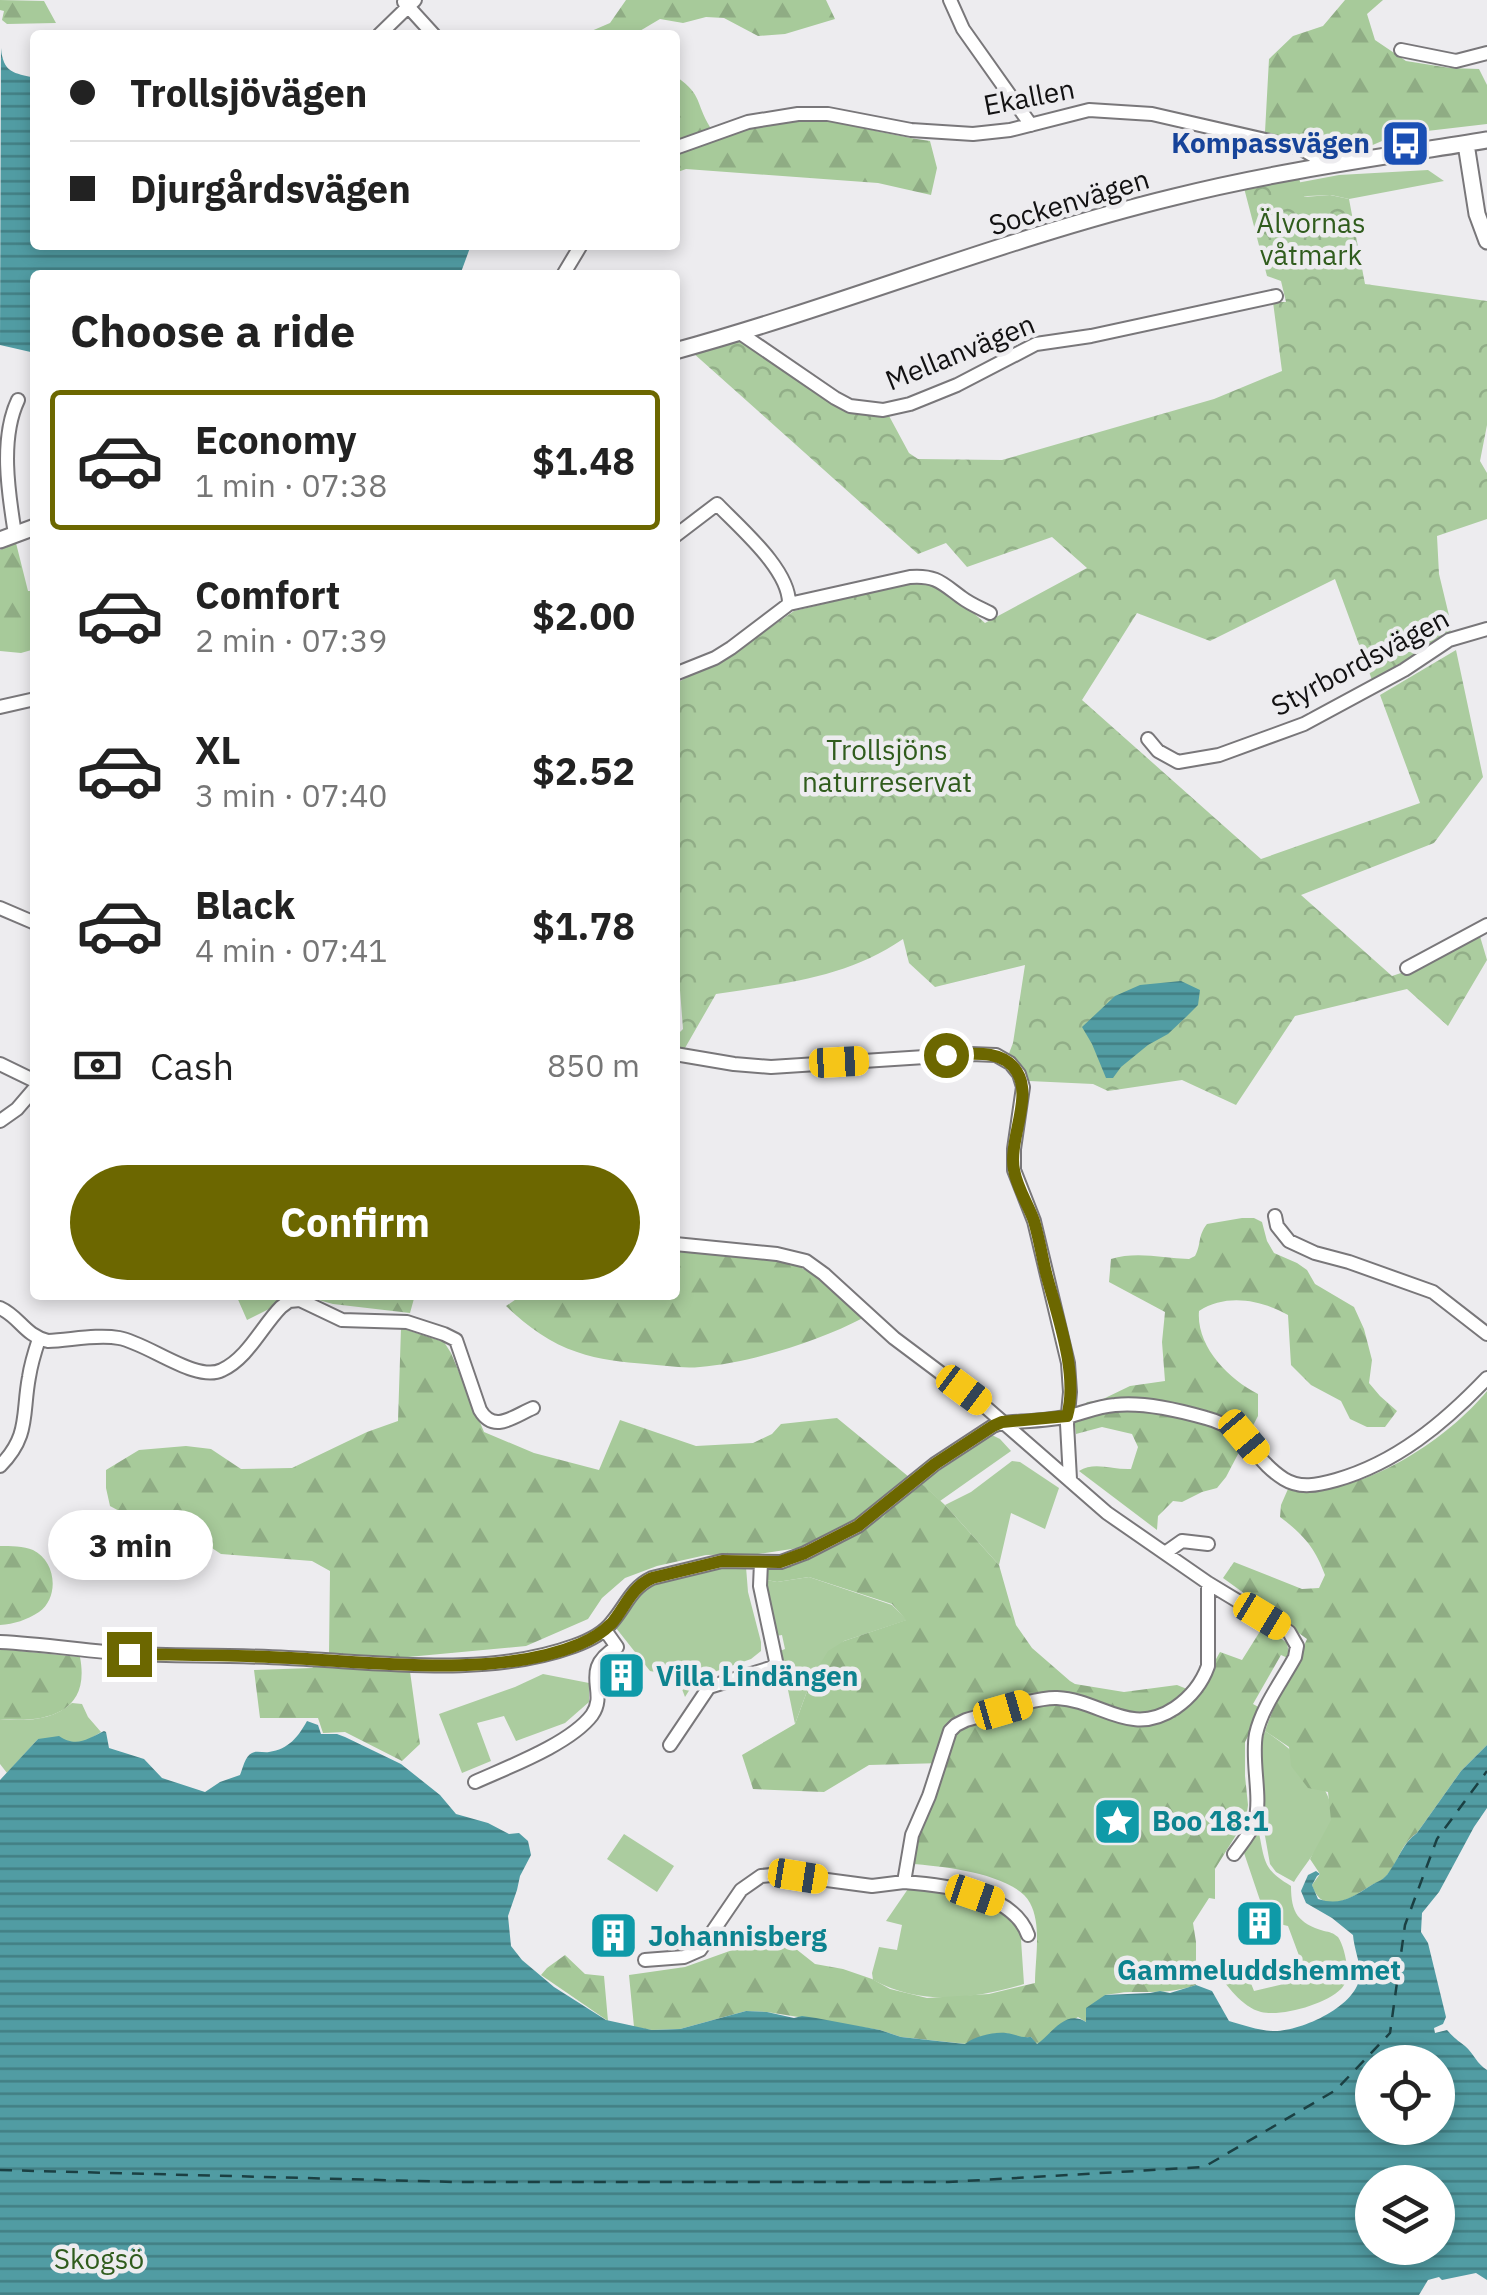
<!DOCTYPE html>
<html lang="en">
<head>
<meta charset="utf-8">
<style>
  :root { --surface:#fff; --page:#f2f2f2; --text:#222; --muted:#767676; --line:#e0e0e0; --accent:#6c6700 }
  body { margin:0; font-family:"IBM Plex Sans",sans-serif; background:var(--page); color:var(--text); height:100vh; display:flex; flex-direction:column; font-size:38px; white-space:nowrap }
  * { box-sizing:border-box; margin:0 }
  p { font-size:32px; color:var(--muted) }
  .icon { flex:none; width:55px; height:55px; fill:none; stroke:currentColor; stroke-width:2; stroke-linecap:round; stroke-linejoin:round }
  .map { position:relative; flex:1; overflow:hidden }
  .drawer { position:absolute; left:30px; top:270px; width:650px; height:1030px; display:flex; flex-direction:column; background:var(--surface); border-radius:10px; box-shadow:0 5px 15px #0003 }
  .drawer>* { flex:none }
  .hud { position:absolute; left:30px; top:30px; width:650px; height:220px; border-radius:10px; box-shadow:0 5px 15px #0003; display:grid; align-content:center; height:220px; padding:0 40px; background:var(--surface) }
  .tools { position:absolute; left:1355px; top:2045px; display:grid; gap:20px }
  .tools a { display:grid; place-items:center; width:100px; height:100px; border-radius:50%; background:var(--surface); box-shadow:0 5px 15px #0003; font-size:50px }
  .end { position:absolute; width:45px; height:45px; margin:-22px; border:12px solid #6c6700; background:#fff; box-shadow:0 0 0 5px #fff }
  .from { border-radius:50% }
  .bubble { position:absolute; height:70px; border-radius:35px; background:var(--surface); box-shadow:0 5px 15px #0003; font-size:32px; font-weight:800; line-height:70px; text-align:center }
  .car { position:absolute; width:30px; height:60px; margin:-30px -15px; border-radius:12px; box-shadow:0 0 8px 2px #0007; background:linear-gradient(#f5c518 24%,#345 0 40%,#f5c518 0 76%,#345 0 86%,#f5c518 0) }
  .hud b { display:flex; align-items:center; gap:35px; height:95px; font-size:38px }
  .hud b+b { border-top:2px solid var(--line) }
  .hud i { width:25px; height:25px; background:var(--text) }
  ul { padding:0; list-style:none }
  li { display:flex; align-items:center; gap:30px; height:140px; margin:0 20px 15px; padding:0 20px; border:5px solid transparent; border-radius:10px }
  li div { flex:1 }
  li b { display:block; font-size:38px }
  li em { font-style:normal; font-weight:800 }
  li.on { border-color:var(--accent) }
  li>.icon { width:90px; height:90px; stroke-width:1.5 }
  h2 { padding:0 40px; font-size:45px; line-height:120px }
  .pay { display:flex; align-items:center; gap:25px; height:110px; padding:0 40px; font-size:38px }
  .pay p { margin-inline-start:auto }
  .primary-button { display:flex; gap:20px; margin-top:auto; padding:20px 40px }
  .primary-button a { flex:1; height:115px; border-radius:60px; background:var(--accent); color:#fff; font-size:40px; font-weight:800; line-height:115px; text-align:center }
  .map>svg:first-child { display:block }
  .grass { fill:#abcc9f }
  .forest { fill:url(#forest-firs) }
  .park { fill:url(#park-crowns) }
  .water { fill:url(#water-rules); fill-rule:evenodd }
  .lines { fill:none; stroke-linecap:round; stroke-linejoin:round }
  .ferry { stroke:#1b4043; stroke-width:2.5; stroke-dasharray:12 10; stroke-linecap:butt }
  .minor-casing { stroke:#79777a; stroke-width:16 }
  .tertiary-casing { stroke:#79777a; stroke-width:19 }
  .minor { stroke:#fff; stroke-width:12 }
  .tertiary { stroke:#fff; stroke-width:15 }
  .route { stroke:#6c6700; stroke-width:12 }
  .labels { text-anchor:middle; stroke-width:9; stroke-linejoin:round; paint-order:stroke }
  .street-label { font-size:28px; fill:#121112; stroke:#edecef }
  .transit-label { font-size:28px; font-weight:bold; fill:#164399; stroke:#edecef; text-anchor:end }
  .park-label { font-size:28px; fill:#305c1d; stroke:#edecef }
  .culture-label { font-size:28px; font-weight:bold; fill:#0d838f; stroke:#edecef; text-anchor:start }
</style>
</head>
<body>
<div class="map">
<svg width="1487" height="2295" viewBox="0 0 1487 2295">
  <defs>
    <pattern id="forest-firs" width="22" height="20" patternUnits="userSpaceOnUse" patternTransform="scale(2.5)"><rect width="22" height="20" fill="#a7ca9a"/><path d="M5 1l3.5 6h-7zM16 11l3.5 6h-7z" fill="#8fac84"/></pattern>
    <pattern id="park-crowns" width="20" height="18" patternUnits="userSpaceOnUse" patternTransform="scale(2.5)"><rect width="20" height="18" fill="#abcc9f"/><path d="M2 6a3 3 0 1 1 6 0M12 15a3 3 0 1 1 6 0" fill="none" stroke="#92ae88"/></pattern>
    <pattern id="water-rules" width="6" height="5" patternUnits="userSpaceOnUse" patternTransform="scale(2.5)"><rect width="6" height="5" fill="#519ca3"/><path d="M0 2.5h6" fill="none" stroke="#427e83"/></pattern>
  </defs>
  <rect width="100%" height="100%" fill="#edecef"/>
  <path class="grass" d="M1428,170L1444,181L1349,199L1331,195L1308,196L1281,201L1249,192L1339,175Z
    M992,1435L1000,1439L1011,1451L940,1501L921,1483Z
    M1012,1461L1020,1462L1059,1488L1045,1529L1011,1513L999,1565L945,1505L971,1492Z
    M723,1565L746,1567L748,1592L761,1642V1651L751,1659L697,1678L685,1697C677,1673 671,1675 650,1671L616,1628L628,1606L650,1584Z
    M809,1577L892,1605L907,1620L844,1641L813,1675L795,1724L780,1651L785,1649L782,1635L776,1636L762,1579L777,1582Z
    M543,1674L589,1683V1702L565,1723L516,1741L504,1716L477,1723L491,1761L462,1773L439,1714L515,1687Z
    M72,1703L82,1704L88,1717L101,1732L82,1744L38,1739L7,1773L0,1764V1719C26,1721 52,1721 72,1703Z
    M1265,1731C1290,1747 1339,1788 1331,1822C1327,1838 1303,1867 1294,1882L1276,1872L1270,1864L1265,1836L1259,1823L1261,1743Z
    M1256,1829L1259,1833C1265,1863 1264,1870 1291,1886C1291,1913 1298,1923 1324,1931C1330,1932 1333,1933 1338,1937C1343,1944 1346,1958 1347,1967C1347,1975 1347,1983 1341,1989C1326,2004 1282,2017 1261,2012C1242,2007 1226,1985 1216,1970L1243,1963L1254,1991L1288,1983L1286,1975L1304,1969L1288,1926L1267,1921L1243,1850Z
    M624,1834L674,1866L657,1892L607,1859Z
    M910,1886C948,1890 992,1896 1020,1925L1024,1984C973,1999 922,2006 873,1980L872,1973L879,1947L897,1950L902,1925L886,1921Z"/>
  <path class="forest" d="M0,0L44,1L56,23L7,24L2,20L4,11L0,10Z
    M626,0H826L835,19L785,34L758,36L724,18L706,17L683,23L660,19L633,35H589V32L610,23Z
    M1345,0H1383L1367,14L1375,40L1406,61L1450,68L1479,69L1487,85V124L1427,131L1410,129L1368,147L1327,151L1265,132L1269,59L1293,36L1323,26Z
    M677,77C703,96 695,102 710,127L705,132L675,141V78Z
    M798,118C843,121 886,135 930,141L937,168L931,195L878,183L686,169L675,173V152L770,123Z
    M16,543L28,591H35V649L21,653L0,651V550Z
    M1242,1218H1254L1262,1222L1267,1241L1274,1253L1297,1263L1307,1270L1315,1284L1354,1307L1364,1329L1372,1360L1369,1383L1380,1396L1397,1411L1385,1427H1367L1350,1419L1341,1401L1311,1385L1291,1365L1288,1315C1261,1300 1227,1293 1199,1311C1196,1346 1228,1379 1258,1394V1416L1226,1477L1217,1488L1202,1492L1182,1502L1173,1501L1158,1516L1157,1530L1079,1471C1094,1461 1113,1470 1131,1469L1138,1447L1132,1434L1102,1427L1076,1434L1074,1418L1087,1402L1101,1400L1130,1386L1165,1381L1162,1342L1165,1312L1109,1282L1111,1259C1136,1251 1163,1258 1189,1259L1195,1256C1202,1243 1197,1237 1207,1224Z
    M675,1248L791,1262L814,1275L863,1318C819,1341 750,1363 700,1367C682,1369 663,1365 646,1364C623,1362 599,1360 577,1352C550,1343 526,1325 506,1306L522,1295H675Z
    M236,1295H415L410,1313L333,1304L304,1296L291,1298L247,1320Z
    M401,1328L444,1342L451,1353L484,1432L534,1453L599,1470L620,1420L696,1446L753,1443L772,1434L781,1424L837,1418L909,1477L880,1501L865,1518L805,1547L758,1554L706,1555L657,1566L625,1578L602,1598L588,1619L526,1646L408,1657L420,1744L402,1761L345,1732L323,1733L318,1718H260L254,1670L312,1668L329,1655L330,1571L312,1561L221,1554L183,1529L136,1520L110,1506L106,1488V1470L139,1450L186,1446L211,1449L241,1469L292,1468L367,1432L398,1421Z
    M1487,1391V1745L1461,1771L1417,1833C1399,1845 1398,1866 1384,1878C1380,1882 1375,1883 1370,1886C1352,1898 1322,1917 1312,1885L1320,1874L1310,1859L1331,1820L1328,1792L1308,1788L1291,1766L1289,1747L1265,1731C1276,1699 1293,1670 1307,1639L1223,1578L1234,1562L1302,1589L1319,1588L1325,1575C1315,1548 1304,1535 1280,1517L1281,1505L1288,1489C1356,1500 1445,1442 1487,1391Z
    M921,1483L945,1505L999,1565L1016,1625L1032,1648L1070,1681L1075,1684L1124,1692L1177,1685L1197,1693L1220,1652L1242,1660L1264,1625L1287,1643L1290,1659L1281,1655L1253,1704L1262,1709L1245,1742V1776L1248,1805L1246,1819L1215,1869V1899L1209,1898L1193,1923L1196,1942V1985C1173,1993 1154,1992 1130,1992C1122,1992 1114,1994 1105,1995L1086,2022L1078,2017L1042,2042L1036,2044L1031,2037L1023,2038L1005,2033L966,2044L901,2037L880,2030L767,2012L746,2011L680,2029L652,2030L634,2027L629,1975L685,1967L763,1939L791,1945L815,1964L843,1969L872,1979L890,1989L927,1998L989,1994L1035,1983C1035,1959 1042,1925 1030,1903C1015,1874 942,1866 912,1864L915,1839L943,1763L869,1765L824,1792L753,1789L742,1755L795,1724L813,1675L828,1651L844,1641L906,1620L892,1604L809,1577L777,1582L762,1579L765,1565L869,1525Z
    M0,1546C10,1546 24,1546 33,1550C56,1561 60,1597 39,1612C27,1620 14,1624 0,1625Z
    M0,1649L80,1657C91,1714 45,1723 0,1719Z
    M565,1955L585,1974L604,1976L608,2021L541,1975L547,1968Z"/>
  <path class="park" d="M1299,178L1304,197L1330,195L1349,199L1365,284L1487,301V425L1480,461L1487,473V519L1437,536L1439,574L1452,628L1448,635L1372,680L1335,579L1210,641L1137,613L1082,700L1261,859L1420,803L1380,695L1456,650L1483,777L1434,843L1301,895L1392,976L1410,970L1479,933L1487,960L1448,1026L1407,989L1295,1016L1236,1105L1182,1080L1108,1091L1093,1084L1029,1081L1008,1056L1013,1043L1025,965L935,987L909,963L903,939C847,978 781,984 716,994L685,1048L675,1047V1037L683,1029L675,925V684L748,643L794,611L919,581L939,583L985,623L1087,568L1052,537L967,567L946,543L918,554L692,352L739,339L851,413L888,414L909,453L918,459L1002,460L1214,399L1282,371L1273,302H1286L1281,281L1267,276L1244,188Z"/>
  <path class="water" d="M1,48C3,73 14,73 35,78V245H471L460,275H35V353L0,345Z
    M1181,981L1200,990L1198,1005L1186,1017L1168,1034L1148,1045L1121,1067L1113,1078H1106L1092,1044L1082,1027L1115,996L1140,985Z
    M307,1721L318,1725L321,1734H337L345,1737L401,1764L440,1795L456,1814L488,1823L509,1834L519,1833L528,1841L531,1855L520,1876L517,1890L508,1916L511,1946L522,1960L554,1987L606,2020L652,2030L680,2029L746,2011L767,2012L794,2018L802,2016L816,2018L880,2030L901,2037L965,2044C976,2036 992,2032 1006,2033C1016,2034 1020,2038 1031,2037L1037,2044C1052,2034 1065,2009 1086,2022V2008L1105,1995L1150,1993L1160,1991L1170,1993L1196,1985L1212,1991L1229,2021C1243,2025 1259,2031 1275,2031C1301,2031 1359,2006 1360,1974C1360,1962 1354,1948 1353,1935L1332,1918L1306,1903L1301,1891L1308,1875L1316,1871L1320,1874L1317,1876L1312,1885L1318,1899C1340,1906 1353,1897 1370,1886C1378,1881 1384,1880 1389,1872C1399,1858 1403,1843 1417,1833L1461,1771L1487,1745V1808L1474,1827L1439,1892L1422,1913L1421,1932L1428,1943L1446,2017L1443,2024L1434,2028L1435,2033L1447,2030C1453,2037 1457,2040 1465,2046C1474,2054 1477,2064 1487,2070V2280L1476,2273L1442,2280L1439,2277L1428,2280L1419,2295H0V1780L38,1739L59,1736C77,1748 87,1739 104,1731L106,1732L109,1748L144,1759L162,1778L205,1792L220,1782L240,1775C243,1768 245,1756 252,1753C257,1750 263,1753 269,1752C289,1749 298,1737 307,1721ZM1372,2062H1438V2128H1372ZM1372,2182H1438V2248H1372Z"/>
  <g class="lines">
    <path class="ferry" d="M0,2170L456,2182H948L1204,2167L1336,2090L1390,2033L1405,1925L1437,1839L1487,1771"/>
    <defs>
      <path id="minor" d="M950,0L963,29L1031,125
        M404,2L434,35
        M379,35L415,0
        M1401,50L1456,61L1487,53
        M675,148L748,122L798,114H828L911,130L973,134L1010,130L1089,110L1152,114L1300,148L1331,166
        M563,275L581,245
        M740,333L835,398L850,406L883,410L910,404L957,385L1036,344L1091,336L1276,296
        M15,534C8,491 0,438 18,400
        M675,536L717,504C740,528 790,570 789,604
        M675,674L715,658L731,648L789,604L910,577C936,575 942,583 961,597C970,604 980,608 990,613
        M0,707L35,699
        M1148,739L1158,751L1178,762L1219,755L1304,724L1404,670L1449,640L1487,629
        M0,908L35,923
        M1407,968L1487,925
        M675,1054L734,1064L771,1067L971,1054L996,1055L1010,1063L1019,1074L1023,1087L1014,1149V1170L1034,1221L1068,1363L1070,1392L1067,1424L1070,1479
        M0,1064L35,1081
        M0,1121L17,1109L35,1088
        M1275,1216L1277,1226L1289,1241L1315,1253L1349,1262L1433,1292L1487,1334
        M675,1244L777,1254L806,1261L824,1274L894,1338L982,1404L1107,1513L1208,1583L1289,1632L1297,1646L1295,1657C1282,1681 1262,1707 1256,1734C1251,1761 1262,1797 1255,1821C1251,1833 1241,1844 1234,1854
        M0,1308C20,1317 24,1335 48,1341C71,1340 97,1334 119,1338C148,1343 196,1383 222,1370C248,1358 262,1326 281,1307L289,1301L300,1300L342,1320L407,1322L444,1334L456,1340L480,1410C494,1434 514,1416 533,1408
        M0,1466C30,1436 22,1414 29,1377C31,1364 35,1351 39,1339
        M1165,1553L1182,1541L1208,1544
        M0,1642C43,1644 86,1651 129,1654C182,1656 235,1655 288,1658C380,1662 486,1678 574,1646C588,1641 603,1634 612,1622C626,1606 631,1588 652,1578L722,1561L781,1562L805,1553L858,1526L935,1464L993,1426L1001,1423C1024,1421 1049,1421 1070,1416C1085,1412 1100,1406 1115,1405C1145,1402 1178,1410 1206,1418C1248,1429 1252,1459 1284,1479C1300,1489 1318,1485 1336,1480C1396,1463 1444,1423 1487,1378
        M670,1745L709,1687L777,1666L760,1586L761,1562
        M475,1782C508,1767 570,1744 592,1715C609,1691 578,1670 617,1647L605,1630
        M904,1882C943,1885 1013,1892 1028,1935
        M645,1960L684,1957L700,1950L741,1890L761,1876L782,1874L872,1886L904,1882L912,1835L929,1796L950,1731L956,1725L966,1720C989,1714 1035,1697 1057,1698C1101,1700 1130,1738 1175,1708C1191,1697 1202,1683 1208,1666V1583"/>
      <path id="tertiary" d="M1466,144L1477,214L1487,241
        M675,351C843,305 1005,238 1174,197C1277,171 1383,157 1487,140
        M0,540L35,527"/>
    </defs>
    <use href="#minor" class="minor-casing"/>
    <use href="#tertiary" class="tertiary-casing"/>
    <use href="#minor" class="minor"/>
    <use href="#tertiary" class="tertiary"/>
  </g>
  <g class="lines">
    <path class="route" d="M129,1654C183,1655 237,1655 291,1658C378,1663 499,1678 580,1644C592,1639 603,1632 612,1623C626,1606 631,1588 652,1578L722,1561L780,1562L805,1553L858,1526L935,1464L993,1426L1002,1422L1067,1416C1079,1374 1057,1315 1046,1273C1042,1256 1039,1238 1034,1221C1028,1204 1017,1188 1014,1170C1008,1141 1033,1097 1017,1072C1003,1048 970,1054 946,1055"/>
  </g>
  <defs>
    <symbol id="bus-square" viewBox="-11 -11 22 22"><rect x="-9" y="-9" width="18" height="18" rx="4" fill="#1a4fb4" stroke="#edecef"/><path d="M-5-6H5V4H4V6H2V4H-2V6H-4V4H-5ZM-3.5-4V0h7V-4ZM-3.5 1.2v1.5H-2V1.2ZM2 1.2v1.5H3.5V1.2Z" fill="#fff"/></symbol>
    <symbol id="building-square" viewBox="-11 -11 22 22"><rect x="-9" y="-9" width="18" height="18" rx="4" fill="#0f9aa8" stroke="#edecef"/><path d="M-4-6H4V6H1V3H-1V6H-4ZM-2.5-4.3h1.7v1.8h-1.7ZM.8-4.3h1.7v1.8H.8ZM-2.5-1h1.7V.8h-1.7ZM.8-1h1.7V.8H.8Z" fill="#fff"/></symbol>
    <symbol id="sight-square" viewBox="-11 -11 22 22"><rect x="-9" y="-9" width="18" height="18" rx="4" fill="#0f9aa8" stroke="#edecef"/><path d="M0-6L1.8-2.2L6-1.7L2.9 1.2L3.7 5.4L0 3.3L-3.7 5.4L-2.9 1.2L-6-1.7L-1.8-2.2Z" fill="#fff"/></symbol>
  </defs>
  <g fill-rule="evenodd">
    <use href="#bus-square" x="1378" y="116" width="55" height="55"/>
    <use href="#building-square" x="594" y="1648" width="55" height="55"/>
    <use href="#sight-square" x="1090" y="1794" width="55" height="55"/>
    <use href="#building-square" x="1232" y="1896" width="55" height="55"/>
    <use href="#building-square" x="586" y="1908" width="55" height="55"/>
  </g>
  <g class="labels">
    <g class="street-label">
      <text transform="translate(1029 97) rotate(-11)" y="10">Ekallen</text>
      <text transform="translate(1069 202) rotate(-17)" y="10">Sockenvägen</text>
      <text transform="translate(960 352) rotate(-22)" y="10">Mellanvägen</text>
      <text transform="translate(1360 662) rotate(-28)" y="10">Styrbordsvägen</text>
    </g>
    <g class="transit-label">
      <text x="1370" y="153">Kompassvägen</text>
    </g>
    <g class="park-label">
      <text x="1311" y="233">Älvornas<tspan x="1311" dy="32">våtmark</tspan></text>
      <text x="887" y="760">Trollsjöns<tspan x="887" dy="32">naturreservat</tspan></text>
      <text x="99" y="2269">Skogsö</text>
    </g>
    <g class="culture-label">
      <text x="656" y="1686">Villa Lindängen</text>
      <text x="1152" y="1831">Boo 18:1</text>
      <text x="648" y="1946">Johannisberg</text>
      <text x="1259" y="1980" text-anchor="middle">Gammeluddshemmet</text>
    </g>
  </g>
</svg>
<div class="tools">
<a><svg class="icon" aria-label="locate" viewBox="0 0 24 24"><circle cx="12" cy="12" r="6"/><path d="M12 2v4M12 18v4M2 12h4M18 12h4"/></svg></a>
<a><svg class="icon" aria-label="layers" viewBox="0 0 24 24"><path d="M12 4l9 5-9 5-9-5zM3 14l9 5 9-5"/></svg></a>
</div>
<i class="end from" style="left:946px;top:1055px"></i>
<i class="end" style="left:129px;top:1654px"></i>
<div class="bubble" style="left:48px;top:1510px;width:165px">3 min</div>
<i class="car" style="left:839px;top:1062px;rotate:87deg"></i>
<i class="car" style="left:964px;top:1390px;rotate:127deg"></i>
<i class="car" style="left:1244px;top:1437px;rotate:140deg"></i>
<i class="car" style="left:1262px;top:1616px;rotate:121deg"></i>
<i class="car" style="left:1003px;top:1710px;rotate:74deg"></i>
<i class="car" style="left:798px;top:1876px;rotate:99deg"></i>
<i class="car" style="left:975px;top:1895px;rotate:109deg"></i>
<div class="hud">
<b><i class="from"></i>Trollsjövägen</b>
<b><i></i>Djurgårdsvägen</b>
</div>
<section class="drawer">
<h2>Choose a ride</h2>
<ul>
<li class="on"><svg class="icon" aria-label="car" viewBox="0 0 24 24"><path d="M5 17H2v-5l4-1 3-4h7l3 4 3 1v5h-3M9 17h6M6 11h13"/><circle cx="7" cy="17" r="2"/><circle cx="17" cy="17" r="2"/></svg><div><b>Economy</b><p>1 min · 07:38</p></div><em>$1.48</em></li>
<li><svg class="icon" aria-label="car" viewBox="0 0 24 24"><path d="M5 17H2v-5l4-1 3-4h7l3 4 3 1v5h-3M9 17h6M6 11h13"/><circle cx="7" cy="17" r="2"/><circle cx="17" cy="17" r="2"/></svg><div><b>Comfort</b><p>2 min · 07:39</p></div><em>$2.00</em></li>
<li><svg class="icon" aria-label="car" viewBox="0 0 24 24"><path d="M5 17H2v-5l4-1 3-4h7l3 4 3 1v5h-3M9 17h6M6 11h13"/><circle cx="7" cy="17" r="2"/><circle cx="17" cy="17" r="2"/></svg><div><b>XL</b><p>3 min · 07:40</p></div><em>$2.52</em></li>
<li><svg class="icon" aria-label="car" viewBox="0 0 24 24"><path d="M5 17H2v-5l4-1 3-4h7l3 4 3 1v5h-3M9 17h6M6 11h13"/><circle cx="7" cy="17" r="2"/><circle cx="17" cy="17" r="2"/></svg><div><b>Black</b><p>4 min · 07:41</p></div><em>$1.78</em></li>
</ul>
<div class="pay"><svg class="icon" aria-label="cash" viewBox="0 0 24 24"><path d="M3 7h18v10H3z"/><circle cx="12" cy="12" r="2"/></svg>Cash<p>850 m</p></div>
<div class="primary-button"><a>Confirm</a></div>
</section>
</div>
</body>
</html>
